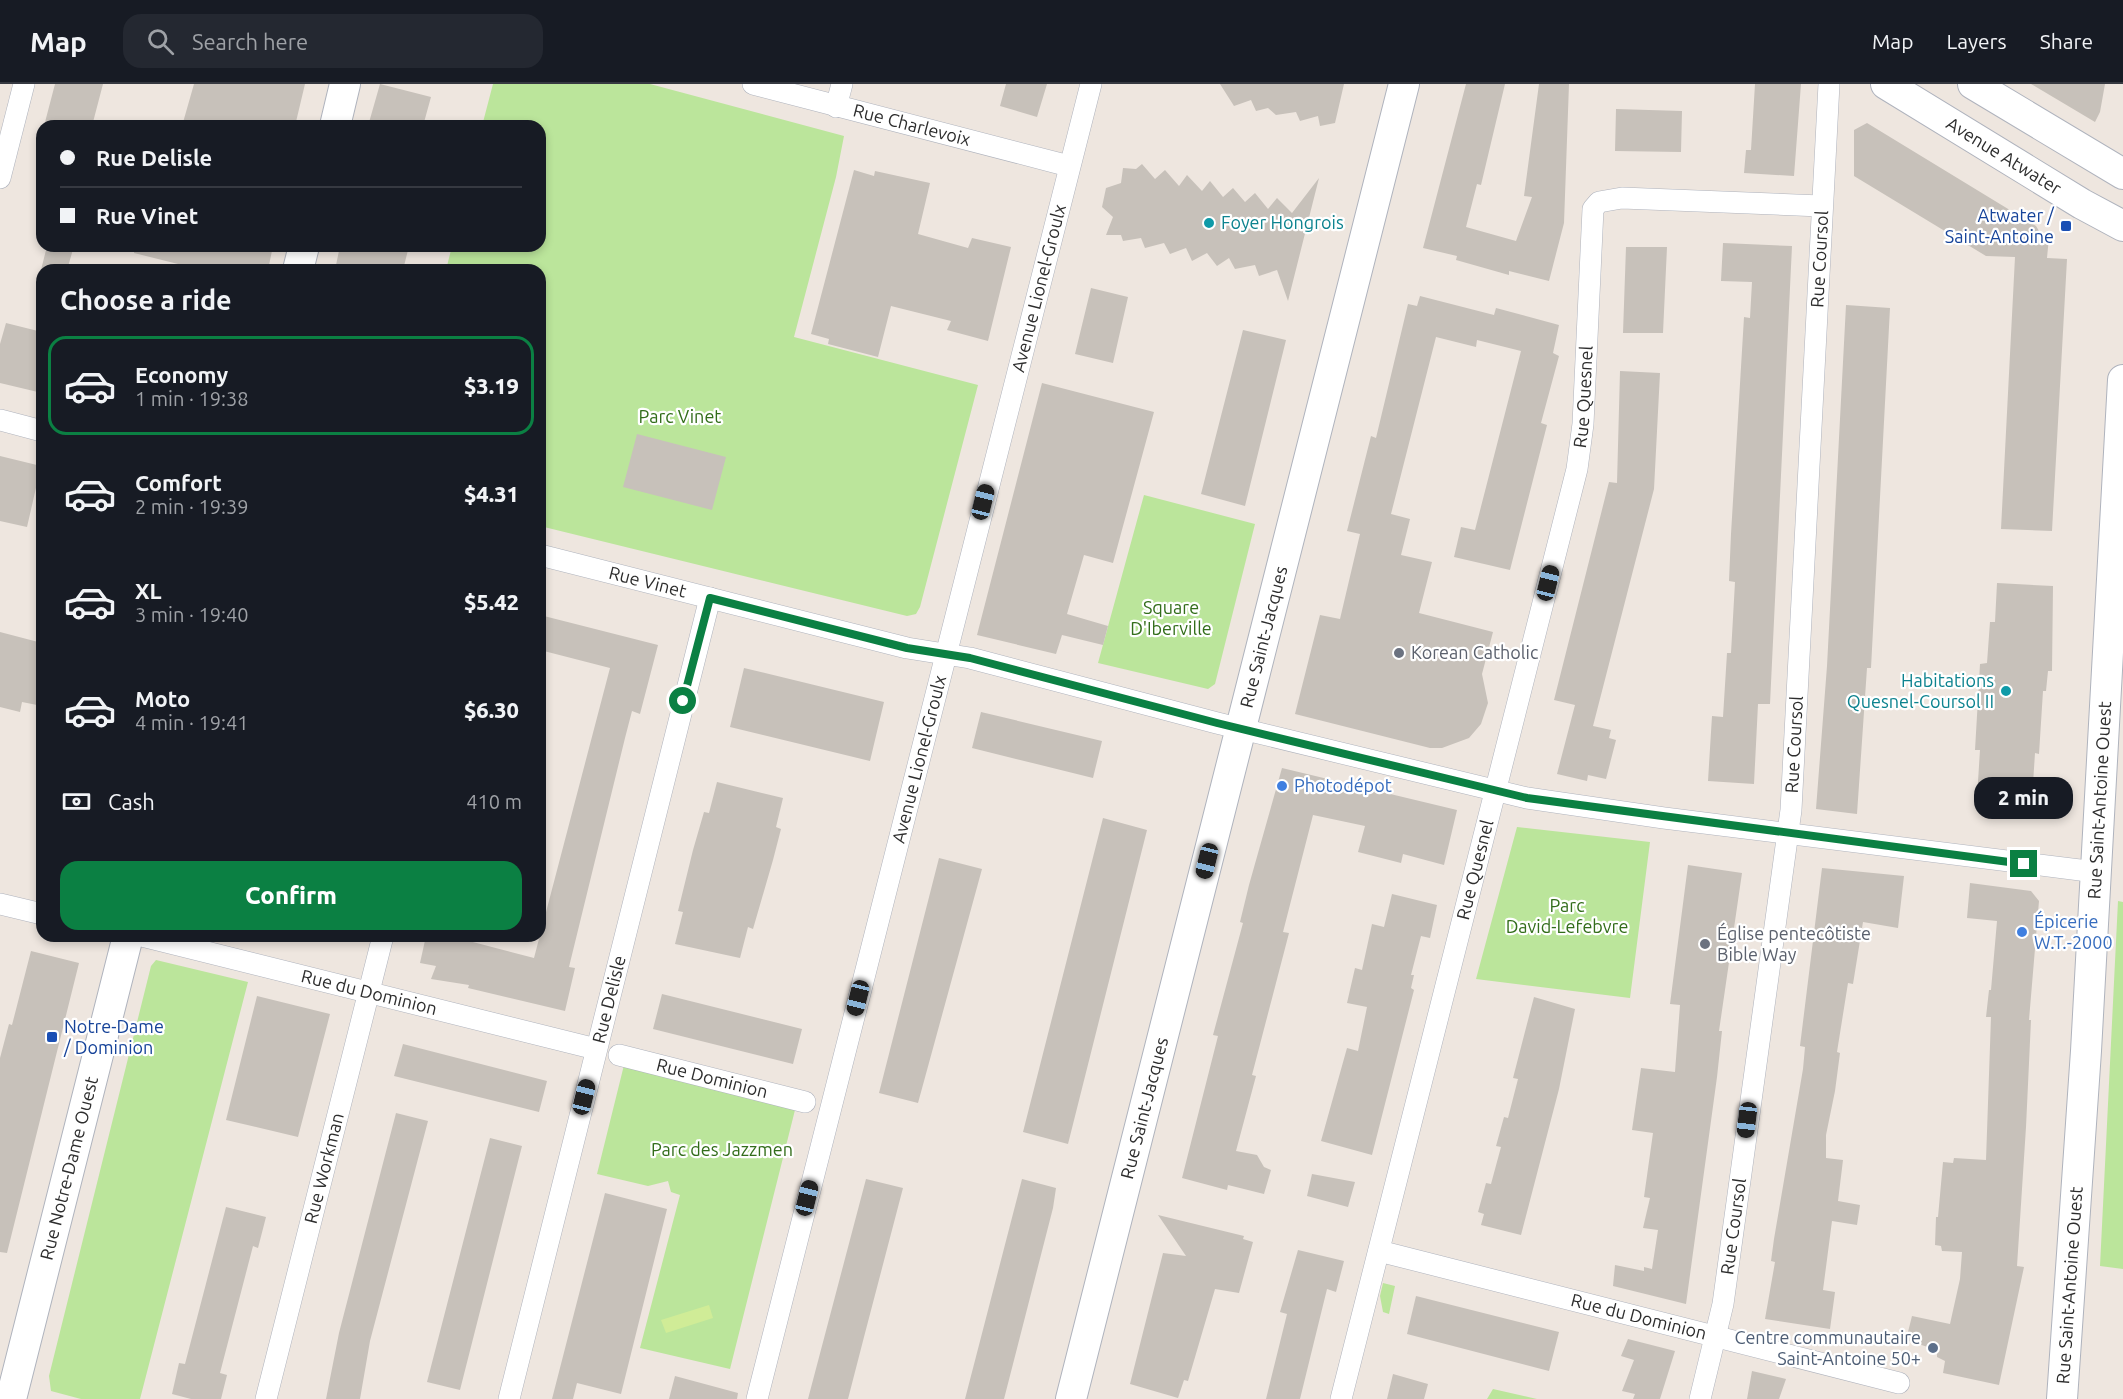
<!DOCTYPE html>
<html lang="en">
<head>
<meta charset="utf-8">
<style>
  :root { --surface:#171b24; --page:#242831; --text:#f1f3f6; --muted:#9ea1a6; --line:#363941; --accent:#0b8043 }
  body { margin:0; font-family:Ubuntu,sans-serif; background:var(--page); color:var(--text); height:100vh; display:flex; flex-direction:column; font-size:22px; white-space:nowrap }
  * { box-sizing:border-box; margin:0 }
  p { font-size:20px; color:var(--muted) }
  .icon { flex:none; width:33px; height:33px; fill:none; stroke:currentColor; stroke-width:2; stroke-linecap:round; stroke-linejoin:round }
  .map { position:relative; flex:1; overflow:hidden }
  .side { position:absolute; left:36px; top:180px; width:510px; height:678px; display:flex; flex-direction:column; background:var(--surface); border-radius:18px; box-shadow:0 3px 9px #0003 }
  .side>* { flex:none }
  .top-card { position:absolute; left:36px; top:36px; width:510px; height:132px; border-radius:18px; box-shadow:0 3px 9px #0003; display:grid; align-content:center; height:132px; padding:0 24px; background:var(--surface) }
  .end { position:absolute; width:27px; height:27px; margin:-14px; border:8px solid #0b8043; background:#fff; box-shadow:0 0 0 3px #fff }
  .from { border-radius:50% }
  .bubble { position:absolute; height:42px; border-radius:18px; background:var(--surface); box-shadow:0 3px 9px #0003; font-size:20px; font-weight:800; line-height:42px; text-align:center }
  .car { position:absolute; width:18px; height:36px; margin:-18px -9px; border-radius:8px; box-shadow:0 0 4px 2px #0007; background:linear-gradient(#222 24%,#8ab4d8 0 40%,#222 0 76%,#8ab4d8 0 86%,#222 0) }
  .top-card b { display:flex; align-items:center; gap:21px; height:57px; font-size:22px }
  .top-card b+b { border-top:2px solid var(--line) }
  .top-card i { width:15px; height:15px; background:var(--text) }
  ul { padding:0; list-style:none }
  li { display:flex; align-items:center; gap:18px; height:99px; margin:0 12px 9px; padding:0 12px; border:3px solid transparent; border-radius:18px }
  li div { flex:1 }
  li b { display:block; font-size:22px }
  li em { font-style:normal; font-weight:800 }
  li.on { border-color:var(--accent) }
  li>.icon { width:54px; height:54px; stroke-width:1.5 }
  h2 { padding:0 24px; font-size:27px; line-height:72px }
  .pay { display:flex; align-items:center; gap:15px; height:66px; padding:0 24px; font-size:22px }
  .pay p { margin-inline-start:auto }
  .primary-button { display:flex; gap:12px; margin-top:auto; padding:12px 24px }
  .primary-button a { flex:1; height:69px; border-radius:18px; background:var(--accent); color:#fff; font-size:24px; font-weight:800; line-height:69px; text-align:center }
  header { display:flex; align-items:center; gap:36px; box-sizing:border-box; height:84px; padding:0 30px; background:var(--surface); border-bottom:2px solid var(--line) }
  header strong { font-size:28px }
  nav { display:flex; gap:33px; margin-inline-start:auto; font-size:21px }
  .search { width:420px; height:54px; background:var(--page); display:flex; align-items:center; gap:15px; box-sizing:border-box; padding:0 21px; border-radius:18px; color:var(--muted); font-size:22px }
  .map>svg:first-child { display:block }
  .green { fill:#bbe59b }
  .pitch { fill:#d0ec97 }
  .building { fill:#c7c1ba }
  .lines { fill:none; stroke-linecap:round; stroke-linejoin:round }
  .street-casing { stroke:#afb3bd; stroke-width:22 }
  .secondary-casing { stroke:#afb3bd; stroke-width:32 }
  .street { stroke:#fff; stroke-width:21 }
  .secondary { stroke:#fff; stroke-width:30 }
  .route { stroke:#0b8043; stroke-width:8 }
  .culture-dot { fill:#0f9aa8; stroke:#fff; stroke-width:2 }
  .transit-dot { fill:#1a4fb4; stroke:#fff; stroke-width:2 }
  .worship-dot { fill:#6b7280; stroke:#fff; stroke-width:2 }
  .shop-dot { fill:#3f7fe0; stroke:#fff; stroke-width:2 }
  .service-dot { fill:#5c6f8a; stroke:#fff; stroke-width:2 }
  .labels { text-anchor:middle; stroke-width:4.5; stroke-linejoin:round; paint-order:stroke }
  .street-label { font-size:18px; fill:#2d2d2d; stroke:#fff }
  .transit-label { font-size:18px; fill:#164399; stroke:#fff; text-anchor:end }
  .culture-label { font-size:18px; fill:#0d838f; stroke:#fff; text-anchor:start }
  .park-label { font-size:18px; fill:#326d1a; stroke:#fff }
  .worship-label { font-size:18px; fill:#5b616d; stroke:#fff; text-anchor:start }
  .shop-label { font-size:18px; fill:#366cbe; stroke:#fff; text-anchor:start }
  .service-label { font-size:18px; fill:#4e5e75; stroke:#fff; text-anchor:end }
</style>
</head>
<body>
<header>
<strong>Map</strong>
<div class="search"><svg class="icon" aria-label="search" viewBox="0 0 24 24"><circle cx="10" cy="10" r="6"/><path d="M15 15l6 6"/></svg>Search here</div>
<nav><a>Map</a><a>Layers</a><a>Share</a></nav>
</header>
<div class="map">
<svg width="2123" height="1315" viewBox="0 0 2123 1315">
  <rect width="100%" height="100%" fill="#eee6df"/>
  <path class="green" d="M493,0H650L844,52L836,93L794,253L978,301L920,523L916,530L907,532L540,442V186H446L452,162H540V42H482Z
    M1144,411L1255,440L1215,600L1208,605L1098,579Z
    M1517,743L1650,758L1630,914L1476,895Z
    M2118,817L2123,818V1185L2100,1182Z
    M156,876L248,898L140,1315H81L51,1307L49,1292L151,882Z
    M625,977L796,1022L730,1285L640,1264L680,1111L671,1108L668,1097L648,1102L597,1090Z
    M1383,1199L1395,1202L1389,1230L1383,1228L1380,1212Z
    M1493,1305L1537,1315H1487Z"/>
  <path class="pitch" d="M709,1221L713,1234L666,1249L661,1236Z"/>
  <path class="building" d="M55,0H103L92,42H44Z
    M194,0H305L295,42H182Z
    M380,0L431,13L423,42H368Z
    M1006,0H1047L1037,33L1000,22Z
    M1220,0H1344L1335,39L1320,42L1318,32L1300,37L1296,28L1276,31L1268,24L1256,27L1251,16L1234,22Z
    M1466,0H1505L1481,101L1477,100L1466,143L1516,157L1532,113L1524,112L1539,0H1569L1564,139L1549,197L1509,187V191L1456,176L1457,172L1423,164Z
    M1755,0H1801L1794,92L1744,89L1746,66H1751Z
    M2031,0H2105L2100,28L2095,38Z
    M1616,25L1682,27L1681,68L1615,67Z
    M1867,39L2036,142L2042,152L2049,153L2047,174L2067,175L2052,447L2001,445L2015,173L1986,172L1854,92V46Z
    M1142,80L1155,95L1165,86L1179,102L1187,91L1202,107L1210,97L1223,113L1233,104L1245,118L1255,109L1268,125L1277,114L1292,129L1319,94L1288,217L1277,186L1259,192L1255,181L1235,185L1229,174L1217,182L1207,169L1192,177L1186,164L1170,170L1164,159L1145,164L1141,154L1123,157L1121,151H1106L1113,133L1102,123L1106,104L1121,99L1123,84L1136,85Z
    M854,86L874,92L875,87L930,99L918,150L968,164L972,154L1011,163L988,257L947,246L951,237L891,222L878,273L828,260L829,255L811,250Z
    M1723,159L1792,162L1770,620H1758L1754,700L1708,697L1712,632L1723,633L1727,569H1731L1735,498L1729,497L1731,450L1744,233L1750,234L1752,198L1721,197Z
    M47,162H74L67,186H41Z
    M135,162H273L268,186H202L134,169Z
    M340,162H409L403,186H335Z
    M1626,163H1667L1663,249H1623Z
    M1091,204L1128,213L1113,279L1075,270Z
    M1420,212L1494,231L1496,224L1559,241L1553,269L1559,272L1541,339L1547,341L1510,486L1454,473L1461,443L1475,446L1521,267L1477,256L1476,263L1436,253L1391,430L1410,435L1401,471L1432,478L1419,529L1493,548L1482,590L1488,619L1481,640L1469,654L1442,664H1430L1295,630L1320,531L1340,535L1360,450L1347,447L1371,352L1376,354L1408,220L1417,222Z
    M1846,221L1890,224L1871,584H1867L1857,730L1816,725L1827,582Z
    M6,239L42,248V309L0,299V260Z
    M1243,246L1286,256L1245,422L1201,410Z
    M1620,287L1660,289L1654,405L1593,642L1611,646L1609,654L1616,656L1606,695L1588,691L1587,697L1557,690L1575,621L1554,616L1609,398L1617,399Z
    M1042,299L1154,328L1113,479L1084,471L1067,530L1108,542L1103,561L1062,551L1056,570L977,551Z
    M637,350L726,373L712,426L623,403Z
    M0,372L41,382L27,443L0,437Z
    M1997,499L2053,502L2052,587H2048L2046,607H2043L2039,670L2035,669L2032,715L1977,713L1980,666H1975L1980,580L1987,579L1990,538H1995Z
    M540,531L658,561L640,630L632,627L625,654L569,883L575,884L565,927L468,904L469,901L431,895L436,882L420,879L426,852H450L534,874L610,584L540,566Z
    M0,548L42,559V622L22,618L20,628L0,623Z
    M744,584L884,618L870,677L730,643Z
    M981,628L1102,657L1093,694L972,664Z
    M1282,684L1457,726L1444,781L1403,770L1401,779L1358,768L1365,742L1313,731L1283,848L1289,849L1252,991L1256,992L1236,1067L1257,1071L1264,1083L1271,1086L1264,1110L1228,1101L1227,1106L1182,1094L1218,952L1213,951L1243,839L1240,838L1249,801Z
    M717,698L783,714L776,743L781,745L773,776L753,845L748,843L740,874L675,860L683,828L678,827L693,766L704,728L709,729Z
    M1103,734L1147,746L1068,1060L1023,1048Z
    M939,774L982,785L918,1019L879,1009Z
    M1688,781L1742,789L1719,947H1722L1717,993L1686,1220L1613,1202L1615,1181L1644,1187V1183L1652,1185L1658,1146L1643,1144L1650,1114L1644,1113L1653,1049L1632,1046L1641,984L1675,988L1680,921L1670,920Z
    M1822,784L1904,792L1898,844L1863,838L1853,900L1848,899L1837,968L1840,969L1835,1007L1826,1051V1074L1843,1076L1838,1117L1860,1121L1857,1141L1832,1137L1823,1206L1835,1208L1830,1245L1765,1235L1775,1178L1771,1177L1774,1155L1803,985L1805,963L1800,962Z
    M1970,799L2031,807L2039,817L2029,936H2031L2026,1043L2017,1182L2024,1183L1999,1301L1943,1289L1945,1277L1937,1273V1266L1906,1256L1912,1232L1950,1240L1960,1195L1962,1168L1942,1167L1941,1162L1935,1161L1936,1133H1938L1943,1078L1953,1079L1954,1074L1986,1076L1991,933H1986L1989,906H1991L1997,837L1967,834Z
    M1392,810L1437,821L1430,854L1421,852L1411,891H1414L1411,904L1414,906L1372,1071L1321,1057L1347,964L1358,967L1367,923L1347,919L1355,884L1362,886L1372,840L1384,843Z
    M31,867L79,879L7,1169L0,1168V974L9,940L12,941Z
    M662,910L802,945L793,980L653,945Z
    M257,912L330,930L298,1053L226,1036Z
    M1534,913L1575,925L1559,1005L1521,1151L1481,1141L1484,1130L1478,1128L1486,1099L1491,1100L1501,1063L1496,1062L1504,1033L1508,1034L1518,995L1513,994Z
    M403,960L547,997L539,1028L394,992Z
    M396,1029L428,1037L370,1257L360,1315H326L339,1249Z
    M490,1054L522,1062L460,1306L427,1298Z
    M1312,1090L1355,1098L1348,1123L1307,1112Z
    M866,1095L903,1104L864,1253L848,1315H808Z
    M1022,1095L1056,1104L1053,1124L1004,1315H965Z
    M605,1109L667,1125L621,1310L577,1299L573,1315H552Z
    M226,1123L266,1133L258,1164L253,1162L220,1289L227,1291L221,1315H191L172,1310L179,1279L185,1280Z
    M1158,1131L1244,1152L1243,1155L1253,1158L1239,1209L1215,1205L1188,1297L1184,1296L1178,1314L1130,1300L1163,1169L1186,1172Z
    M1298,1166L1344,1177L1336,1208L1327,1205L1300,1315H1266L1287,1230L1280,1228Z
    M1416,1212L1559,1248L1549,1287L1407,1250Z
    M1628,1255L1675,1267L1660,1315H1633L1635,1310L1622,1307L1634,1276L1621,1272Z
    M1752,1287L1786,1295L1779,1315H1747Z
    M1393,1290L1428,1300L1424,1315H1387Z
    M675,1292L738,1309L737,1315H669Z"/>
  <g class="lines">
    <defs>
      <g id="street">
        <path id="s1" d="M753,0L1069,82"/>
        <path d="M836,23L842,0"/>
        <path d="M0,94L24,0"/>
        <path d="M0,336L42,347"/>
        <path id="s2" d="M540,471L907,564L970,574L1217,639L1527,714L1664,734L2096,788"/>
        <path d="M0,820L42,830"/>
        <path id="s3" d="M142,852L596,965"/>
        <path id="s4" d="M619,971L805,1018"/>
        <path id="s5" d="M1379,1167L1899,1299"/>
        <path id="s6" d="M266,1315L383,852"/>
        <path id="s7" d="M509,1315L710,514"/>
        <path id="s8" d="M757,1315L1091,0"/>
        <path id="s9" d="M1341,1315L1577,385L1583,340L1593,125L1599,118L1622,114L1821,122"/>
        <path id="s10" d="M1700,1315L1723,1220L1791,726L1829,0"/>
      </g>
      <g id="secondary">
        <path id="s11" d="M1886,0L2082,120L2123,142"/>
        <path d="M1973,0L2123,90"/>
        <path d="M335,42L345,0"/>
        <path d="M298,186L304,162"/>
        <path id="s12" d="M11,1315L128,852"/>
        <path id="s13" d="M1071,1315L1404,0"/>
        <path id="s14" d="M2062,1315L2086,967L2123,296"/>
      </g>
    </defs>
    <use href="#street" class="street-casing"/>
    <use href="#secondary" class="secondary-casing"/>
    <use href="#street" class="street"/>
    <use href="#secondary" class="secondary"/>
  </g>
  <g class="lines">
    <path class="route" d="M683,617L710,514L907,564L970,574L1217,639L1527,714L2024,780"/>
  </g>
  <g class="culture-dot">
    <circle cx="1209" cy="139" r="6"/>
    <circle cx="2006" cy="607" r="6"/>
  </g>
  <g class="transit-dot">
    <rect x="2060" y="136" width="12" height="12" rx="3"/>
    <rect x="46" y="947" width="12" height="12" rx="3"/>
  </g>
  <g class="worship-dot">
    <circle cx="1399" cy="569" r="6"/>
    <circle cx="1705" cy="860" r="6"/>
  </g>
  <g class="shop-dot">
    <circle cx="1282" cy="702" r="6"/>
    <circle cx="2022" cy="848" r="6"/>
  </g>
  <circle class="service-dot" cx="1933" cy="1264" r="6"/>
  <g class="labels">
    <g class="street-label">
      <text dy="6" stroke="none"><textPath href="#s1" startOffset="164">Rue Charlevoix</textPath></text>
      <text dy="6" stroke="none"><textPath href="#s11" startOffset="138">Avenue Atwater</textPath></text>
      <text dy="6" stroke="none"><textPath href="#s10" startOffset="1148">Rue Coursol</textPath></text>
      <text dy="6" stroke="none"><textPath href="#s8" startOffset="1146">Avenue Lionel-Groulx</textPath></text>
      <text dy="6" stroke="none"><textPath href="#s9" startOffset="1032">Rue Quesnel</textPath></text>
      <text dy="6" stroke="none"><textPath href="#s2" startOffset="111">Rue Vinet</textPath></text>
      <text dy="6" stroke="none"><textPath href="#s13" startOffset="786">Rue Saint-Jacques</textPath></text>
      <text dy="6" stroke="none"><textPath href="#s10" startOffset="662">Rue Coursol</textPath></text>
      <text dy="6" stroke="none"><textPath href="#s8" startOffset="660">Avenue Lionel-Groulx</textPath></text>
      <text dy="6" stroke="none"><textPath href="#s14" startOffset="600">Rue Saint-Antoine Ouest</textPath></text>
      <text dy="6" stroke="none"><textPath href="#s9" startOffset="546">Rue Quesnel</textPath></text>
      <text dy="6" stroke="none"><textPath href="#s3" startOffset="234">Rue du Dominion</textPath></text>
      <text dy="6" stroke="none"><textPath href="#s7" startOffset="412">Rue Delisle</textPath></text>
      <text dy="6" stroke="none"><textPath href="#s4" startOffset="96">Rue Dominion</textPath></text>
      <text dy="6" stroke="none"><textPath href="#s13" startOffset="300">Rue Saint-Jacques</textPath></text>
      <text dy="6" stroke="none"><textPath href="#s12" startOffset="238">Rue Notre-Dame Ouest</textPath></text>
      <text dy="6" stroke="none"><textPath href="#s6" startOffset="238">Rue Workman</textPath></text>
      <text dy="6" stroke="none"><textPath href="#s10" startOffset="176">Rue Coursol</textPath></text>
      <text dy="6" stroke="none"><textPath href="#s14" startOffset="114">Rue Saint-Antoine Ouest</textPath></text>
      <text dy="6" stroke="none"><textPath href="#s5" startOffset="268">Rue du Dominion</textPath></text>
    </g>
    <g class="transit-label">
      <text x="2054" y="138">Atwater /<tspan x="2054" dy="21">Saint-Antoine</tspan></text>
      <text x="64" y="949" text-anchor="start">Notre-Dame<tspan x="64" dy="21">/ Dominion</tspan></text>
    </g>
    <g class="culture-label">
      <text x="1221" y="145">Foyer Hongrois</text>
      <text x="1994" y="603" text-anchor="end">Habitations<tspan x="1994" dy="21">Quesnel-Coursol II</tspan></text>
    </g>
    <g class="park-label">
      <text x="680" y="339">Parc Vinet</text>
      <text x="1171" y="530">Square<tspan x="1171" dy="21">D'Iberville</tspan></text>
      <text x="1567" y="828">Parc<tspan x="1567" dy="21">David-Lefebvre</tspan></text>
      <text x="722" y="1072">Parc des Jazzmen</text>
    </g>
    <g class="worship-label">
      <text x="1411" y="575">Korean Catholic</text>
      <text x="1717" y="856">Église pentecôtiste<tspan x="1717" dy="21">Bible Way</tspan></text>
    </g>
    <g class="shop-label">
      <text x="1294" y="708">Photodépot</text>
      <text x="2034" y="844">Épicerie<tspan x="2034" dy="21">W.T.-2000</tspan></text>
    </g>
    <g class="service-label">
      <text x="1921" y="1260">Centre communautaire<tspan x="1921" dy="21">Saint-Antoine 50+</tspan></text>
    </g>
  </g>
</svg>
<i class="end from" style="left:683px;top:617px"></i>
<i class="end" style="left:2024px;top:780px"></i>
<div class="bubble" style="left:1974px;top:693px;width:99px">2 min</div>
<i class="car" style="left:983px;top:418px;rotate:14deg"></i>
<i class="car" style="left:1548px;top:499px;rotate:14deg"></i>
<i class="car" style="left:1207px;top:777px;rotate:194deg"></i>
<i class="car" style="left:858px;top:914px;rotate:194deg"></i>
<i class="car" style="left:584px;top:1013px;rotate:14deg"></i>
<i class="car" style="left:1747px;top:1036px;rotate:187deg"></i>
<i class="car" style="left:807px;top:1114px;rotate:14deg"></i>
<div class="top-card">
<b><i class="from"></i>Rue Delisle</b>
<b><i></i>Rue Vinet</b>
</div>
<section class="side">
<h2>Choose a ride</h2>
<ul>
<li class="on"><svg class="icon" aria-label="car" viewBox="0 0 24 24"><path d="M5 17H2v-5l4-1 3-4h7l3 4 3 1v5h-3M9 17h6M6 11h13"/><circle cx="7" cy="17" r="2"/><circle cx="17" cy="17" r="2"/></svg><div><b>Economy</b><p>1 min · 19:38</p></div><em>$3.19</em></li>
<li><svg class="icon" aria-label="car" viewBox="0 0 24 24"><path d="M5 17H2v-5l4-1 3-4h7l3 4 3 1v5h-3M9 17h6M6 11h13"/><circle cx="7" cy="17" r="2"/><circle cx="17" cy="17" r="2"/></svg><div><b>Comfort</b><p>2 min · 19:39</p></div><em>$4.31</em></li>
<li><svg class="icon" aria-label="car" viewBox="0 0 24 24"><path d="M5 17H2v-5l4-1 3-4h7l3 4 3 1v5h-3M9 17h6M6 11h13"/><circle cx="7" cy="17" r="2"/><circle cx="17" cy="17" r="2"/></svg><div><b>XL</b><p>3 min · 19:40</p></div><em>$5.42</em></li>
<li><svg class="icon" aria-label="car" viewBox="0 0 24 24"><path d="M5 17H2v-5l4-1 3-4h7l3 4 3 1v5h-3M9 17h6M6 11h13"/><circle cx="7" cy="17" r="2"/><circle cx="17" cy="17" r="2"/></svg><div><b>Moto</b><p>4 min · 19:41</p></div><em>$6.30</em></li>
</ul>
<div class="pay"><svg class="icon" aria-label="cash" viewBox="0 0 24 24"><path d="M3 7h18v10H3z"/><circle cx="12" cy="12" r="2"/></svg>Cash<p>410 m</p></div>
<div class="primary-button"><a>Confirm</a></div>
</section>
</div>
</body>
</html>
